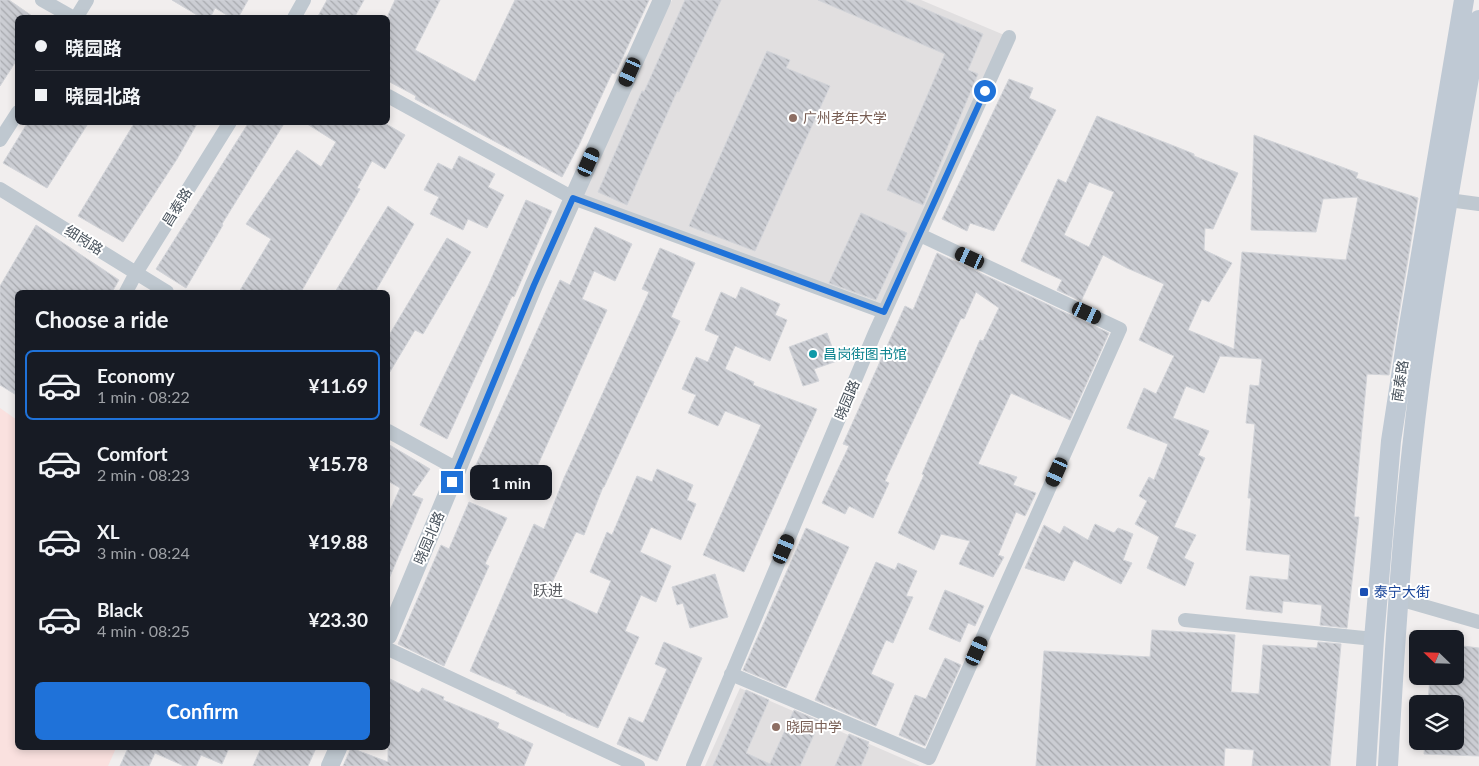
<!DOCTYPE html>
<html lang="en">
<head>
<meta charset="utf-8">
<style>
  :root { --surface:#171b24; --page:#20242c; --text:#f1f3f6; --muted:#9ea1a6; --line:#363941; --accent:#1f72d9 }
  body { margin:0; font-family:Lato,"Noto Sans SC",sans-serif; background:var(--page); color:var(--text); height:100vh; display:flex; flex-direction:column; font-size:19px; white-space:nowrap }
  * { box-sizing:border-box; margin:0 }
  p { font-size:16px; color:var(--muted) }
  .icon { flex:none; width:28px; height:28px; fill:none; stroke:currentColor; stroke-width:2; stroke-linecap:round; stroke-linejoin:round }
  .map { position:relative; flex:1; overflow:hidden }
  .side { position:absolute; left:15px; top:290px; width:375px; height:460px; display:flex; flex-direction:column; background:var(--surface); border-radius:8px; box-shadow:0 2px 8px #0003 }
  .side>* { flex:none }
  .top-card { position:absolute; left:15px; top:15px; width:375px; height:110px; border-radius:8px; box-shadow:0 2px 8px #0003; display:grid; align-content:center; height:110px; padding:0 20px; background:var(--surface) }
  .needle { width:32px; rotate:293deg }
  .tools { position:absolute; left:1409px; top:630px; display:grid; gap:10px }
  .tools a { display:grid; place-items:center; width:55px; height:55px; border-radius:8px; background:var(--surface); box-shadow:0 2px 8px #0003; font-size:25px }
  .end { position:absolute; width:22px; height:22px; margin:-11px; border:6px solid #1f72d9; background:#fff; box-shadow:0 0 0 2px #fff }
  .from { border-radius:50% }
  .bubble { position:absolute; height:35px; border-radius:8px; background:var(--surface); box-shadow:0 2px 8px #0003; font-size:16px; font-weight:700; line-height:35px; text-align:center }
  .car { position:absolute; width:15px; height:30px; margin:-15px -8px; border-radius:6px; box-shadow:0 0 4px 1px #0007; background:linear-gradient(#222 24%,#8ab4d8 0 40%,#222 0 76%,#8ab4d8 0 86%,#222 0) }
  .top-card b { display:flex; align-items:center; gap:18px; height:48px; font-size:19px }
  .top-card b+b { border-top:1px solid var(--line) }
  .top-card i { width:12px; height:12px; background:var(--text) }
  ul { padding:0; list-style:none }
  li { display:flex; align-items:center; gap:15px; height:70px; margin:0 10px 8px; padding:0 10px; border:2px solid transparent; border-radius:8px }
  li div { flex:1 }
  li b { display:block; font-size:19px }
  li em { font-style:normal; font-weight:700 }
  li.active { border-color:var(--accent) }
  li>.icon { width:45px; height:45px; stroke-width:1.5 }
  h2 { padding:0 20px; font-size:22px; line-height:60px }
  .button { display:flex; gap:10px; margin-top:auto; padding:10px 20px }
  .button a { flex:1; height:58px; border-radius:8px; background:var(--accent); color:#fff; font-size:20px; font-weight:700; line-height:58px; text-align:center }
  .map>svg:first-child { display:block }
  .education { fill:#e1dfe0 }
  .medical { fill:#fae1df }
  .building { fill:url(#building-back-hatch); stroke:#d2d4d9; fill-rule:evenodd }
  .lines { fill:none; stroke-linecap:round; stroke-linejoin:round }
  .minor { stroke:#bfc8d0; stroke-width:14 }
  .tertiary { stroke:#bfc8d0; stroke-width:18 }
  .secondary { stroke:#bfc9d4; stroke-width:20 }
  .route { stroke:#1f72d9; stroke-width:6 }
  .education-dot { fill:#8d6e63; stroke:#fff; stroke-width:2 }
  .culture-dot { fill:#0f9aa8; stroke:#fff; stroke-width:2 }
  .transit-dot { fill:#1a4fb4; stroke:#fff; stroke-width:2 }
  .labels { text-anchor:middle; stroke-width:4; stroke-linejoin:round; paint-order:stroke }
  .education-label { font-size:14px; fill:#785e54; stroke:#fff; text-anchor:start }
  .street-label { font-size:14px; fill:#47515b; stroke:#fff }
  .culture-label { font-size:14px; fill:#0d838f; stroke:#fff; text-anchor:start }
  .transit-label { font-size:14px; fill:#164399; stroke:#fff; text-anchor:start }
  .neighbourhood-label { font-size:15px; fill:#5b5e63; stroke:#fff }
</style>
</head>
<body>
<div class="map">
<svg width="1479" height="766" viewBox="0 0 1479 766">
  <defs>
    <pattern id="building-back-hatch" width="6" height="6" patternUnits="userSpaceOnUse" patternTransform="scale(1.25)"><rect width="6" height="6" fill="#cbcdd3"/><path d="M-1 5l2 2M0 0l6 6M5-1l2 2" fill="none" stroke="#a7a9ae"/></pattern>
  </defs>
  <rect width="100%" height="100%" fill="#f1eeee"/>
  <path class="education" d="M672,0H921L1009,37L884,312L573,198Z
    M740,688L920,766H705Z"/>
  <path class="medical" d="M0,408L17,420L18,748H116L108,766H0Z"/>
  <path class="building" d="M0,0H9L35,18H18V58L0,86Z
    M172,0H248L238,18H232L215,8L210,18H202Z
    M327,0H364L354,18H317Z
    M395,0H440L415,50L475,82L515,0H649L615,74L612,73L579,145L562,177L415,99L416,96L388,81V15Z
    M685,0H721L679,92L677,91L627,205L598,192L642,91L644,92Z
    M818,0H904L983,34L968,70L978,74L923,205L887,190L945,54Z
    M767,51L790,60L786,68L830,86L755,251L689,226Z
    M1009,79L1033,88L1029,98L1056,110L994,231L970,223L967,231L942,219Z
    M1097,116L1174,146L1194,154V156L1238,173L1213,229L1205,228L1204,250L1232,263L1209,302L1202,299L1188,330L1234,349L1242,252L1346,260L1358,197L1323,199L1316,232L1251,230L1254,135L1358,173L1356,178L1418,198L1389,375L1367,374L1354,517H1359L1347,628L1320,625L1322,605L1283,601L1282,613L1246,609L1250,576L1288,580L1290,555L1246,550L1251,498H1248L1255,424L1246,423L1250,385L1259,386L1262,359L1220,356L1204,393L1186,386L1173,418L1209,431L1198,455L1205,458L1174,527L1196,535L1184,558L1194,563L1185,586L1147,568L1159,537L1135,524L1147,501L1139,496L1149,477L1154,480L1168,444L1127,428L1144,388L1156,394L1174,356L1139,340L1164,284L1127,268L1103,255L1081,301L1057,290L1062,280L1021,261L1058,179L1066,183ZM1089,182L1114,192L1089,247L1064,235Z
    M28,122H89L47,188L3,163Z
    M135,122H198L177,159L123,242L78,216Z
    M249,122H285L222,224L223,225L186,288L156,269Z
    M304,122H383L405,135L385,169L372,161L357,188L360,189L301,292H239L271,239L246,224L297,150L321,167L336,142Z
    M459,156L495,174L488,187L504,195L487,228L468,219L463,230L430,214L439,197L424,190L438,163L452,170Z
    M526,200L552,211L514,297L512,296L447,439L420,425L488,286Z
    M388,206L414,224L375,292H335Z
    M861,213L907,233L876,300L829,283Z
    M36,225L119,280L112,292H18V396L0,385V286Z
    M595,227L632,244L615,281L594,271L582,299L607,310L532,478L506,466L501,476L476,465L560,280L570,285Z
    M447,238L471,252L423,334L415,330L388,375V337Z
    M660,248L695,263L671,317L680,321L604,487H603L584,535L576,532L548,591L597,614L611,581L590,572L607,532L612,535L637,476L652,482L657,469L693,485L687,500L696,504L681,540L651,527L640,552L671,566L656,602L641,595L625,631L639,637L598,728L566,715V714L516,693L517,691L470,671L534,524L544,529L564,478L649,292L642,289Z
    M937,253L1109,333L1070,420L1011,393L978,464L1017,477L1013,485L1036,493L1025,516L1016,512L998,555L1004,557L993,577L959,564L970,541L941,534L934,550L898,533L924,475L922,474L980,340L983,341L999,308L976,292L964,319L961,318L885,481L889,483L873,518L849,506L845,514L822,503L849,446L843,444L905,306L913,310Z
    M741,287L780,304L775,315L787,320L770,361L735,346L725,369L754,382L753,385L817,409L744,572L703,555L761,425L725,411L718,426L688,413L696,395L682,389L696,357L708,362L719,336L705,330L721,292L736,299Z
    M827,333L837,361L814,369L819,381L803,386L789,347Z
    M388,444L430,469L412,495L423,499L388,581V515L400,488L388,481Z
    M469,502L507,518L485,564L489,566L444,666L398,644L441,545L449,549Z
    M1095,524L1114,533L1118,528L1133,534L1123,560L1132,563L1121,584L1074,560L1064,581L1025,568L1044,525L1060,534L1064,526L1088,540Z
    M806,528L849,547L786,688L743,670Z
    M876,562L895,570L898,563L917,571L906,596L913,597L893,643L886,640L871,674L894,684L876,726L815,700Z
    M715,574L728,617L690,628L683,603L677,605L672,587Z
    M945,590L984,606L975,626L968,623L960,642L929,629Z
    M1152,630L1235,635L1231,692L1259,694L1263,645L1317,648L1318,642L1341,644L1330,766H1252L1254,750L1225,748L1224,766H1036L1044,651L1150,657Z
    M664,642L702,658L657,761L617,744L629,717L643,723L667,669L655,664Z
    M1455,645L1479,648V756L1424,754L1425,741H1455V704H1428L1430,676H1455Z
    M945,658L961,665L925,746L899,735L915,695L926,699Z
    M388,678L419,693L422,688L444,697L443,700L499,723L497,728L533,744L524,766H343L351,748L388,762Z
    M746,690L769,700L746,753L770,764L794,710L820,721L800,766H713Z
    M849,734L869,742L867,746L869,747L861,766H835Z
    M128,748H229L222,764L201,755L196,766H184L155,753L149,766H120Z
    M261,748H316L308,766H253Z"/>
  <g class="lines">
    <path class="minor" d="M42,0L74,18
      M76,18L87,0
      M294,18L304,0
      M388,96L573,198L884,312
      M0,140L18,112
      M0,189L167,292
      M1441,199L1479,204
      M126,292L136,273L230,122
      M388,431L457,469
      M1399,599L1479,622
      M1185,620L1374,639
      M388,649L638,766
      M731,674L929,758L1120,329L920,235
      M693,766L874,335L1009,37"/>
    <path class="tertiary" d="M388,636L534,285L662,0
      M330,766L338,748"/>
    <path class="secondary" d="M1366,766L1374,639L1391,441L1408,331L1464,0
      M1388,766C1395,640 1403,514 1419,389C1435,266 1458,142 1479,20"/>
  </g>
  <g class="lines">
    <path class="route" d="M452,482L534,285L573,198L884,312L985,91"/>
  </g>
  <g class="education-dot">
    <circle cx="793" cy="118" r="5"/>
    <circle cx="776" cy="727" r="5"/>
  </g>
  <circle class="culture-dot" cx="813" cy="354" r="5"/>
  <rect class="transit-dot" x="1359" y="587" width="10" height="10" rx="2.5"/>
  <g class="labels">
    <g class="education-label">
      <text x="803" y="123">广州老年大学</text>
      <text x="786" y="732">晓园中学</text>
    </g>
    <g class="street-label">
      <text transform="translate(177 207) rotate(-58)" y="5">昌泰路</text>
      <text transform="translate(84 240) rotate(32)" y="5">细岗路</text>
      <text transform="translate(1400 381) rotate(-81)" y="5">南泰路</text>
      <text transform="translate(847 400) rotate(-67)" y="5">晓园路</text>
      <text transform="translate(429 538) rotate(-67)" y="5">晓园北路</text>
    </g>
    <g class="culture-label">
      <text x="823" y="359">昌岗街图书馆</text>
    </g>
    <g class="transit-label">
      <text x="1374" y="597">泰宁大街</text>
    </g>
    <g class="neighbourhood-label">
      <text x="548" y="596">跃进</text>
    </g>
  </g>
</svg>
<div class="tools">
<a><svg class="needle" viewBox="-14 -14 28 28"><path d="M0-13l5 13h-10z" fill="#e53935"/><path d="M0 13l5-13h-10z" fill="#9ea1a6"/></svg></a>
<a><svg class="icon" aria-label="layers" viewBox="0 0 24 24"><path d="M12 4l9 5-9 5-9-5zM3 14l9 5 9-5"/></svg></a>
</div>
<i class="end from" style="left:985px;top:91px"></i>
<i class="end" style="left:452px;top:482px"></i>
<div class="bubble" style="left:470px;top:465px;width:82px">1 min</div>
<i class="car" style="left:630px;top:72px;rotate:204deg"></i>
<i class="car" style="left:589px;top:162px;rotate:24deg"></i>
<i class="car" style="left:970px;top:258px;rotate:295deg"></i>
<i class="car" style="left:1087px;top:313px;rotate:115deg"></i>
<i class="car" style="left:1057px;top:472px;rotate:204deg"></i>
<i class="car" style="left:784px;top:549px;rotate:23deg"></i>
<i class="car" style="left:977px;top:651px;rotate:24deg"></i>
<div class="top-card">
<b><i class="from"></i>晓园路</b>
<b><i></i>晓园北路</b>
</div>
<section class="side">
<h2>Choose a ride</h2>
<ul>
<li class="active"><svg class="icon" aria-label="car" viewBox="0 0 24 24"><path d="M5 17H2v-5l4-1 3-4h7l3 4 3 1v5h-3M9 17h6M6 11h13"/><circle cx="7" cy="17" r="2"/><circle cx="17" cy="17" r="2"/></svg><div><b>Economy</b><p>1 min · 08:22</p></div><em>¥11.69</em></li>
<li><svg class="icon" aria-label="car" viewBox="0 0 24 24"><path d="M5 17H2v-5l4-1 3-4h7l3 4 3 1v5h-3M9 17h6M6 11h13"/><circle cx="7" cy="17" r="2"/><circle cx="17" cy="17" r="2"/></svg><div><b>Comfort</b><p>2 min · 08:23</p></div><em>¥15.78</em></li>
<li><svg class="icon" aria-label="car" viewBox="0 0 24 24"><path d="M5 17H2v-5l4-1 3-4h7l3 4 3 1v5h-3M9 17h6M6 11h13"/><circle cx="7" cy="17" r="2"/><circle cx="17" cy="17" r="2"/></svg><div><b>XL</b><p>3 min · 08:24</p></div><em>¥19.88</em></li>
<li><svg class="icon" aria-label="car" viewBox="0 0 24 24"><path d="M5 17H2v-5l4-1 3-4h7l3 4 3 1v5h-3M9 17h6M6 11h13"/><circle cx="7" cy="17" r="2"/><circle cx="17" cy="17" r="2"/></svg><div><b>Black</b><p>4 min · 08:25</p></div><em>¥23.30</em></li>
</ul>
<div class="button"><a>Confirm</a></div>
</section>
</div>
</body>
</html>
